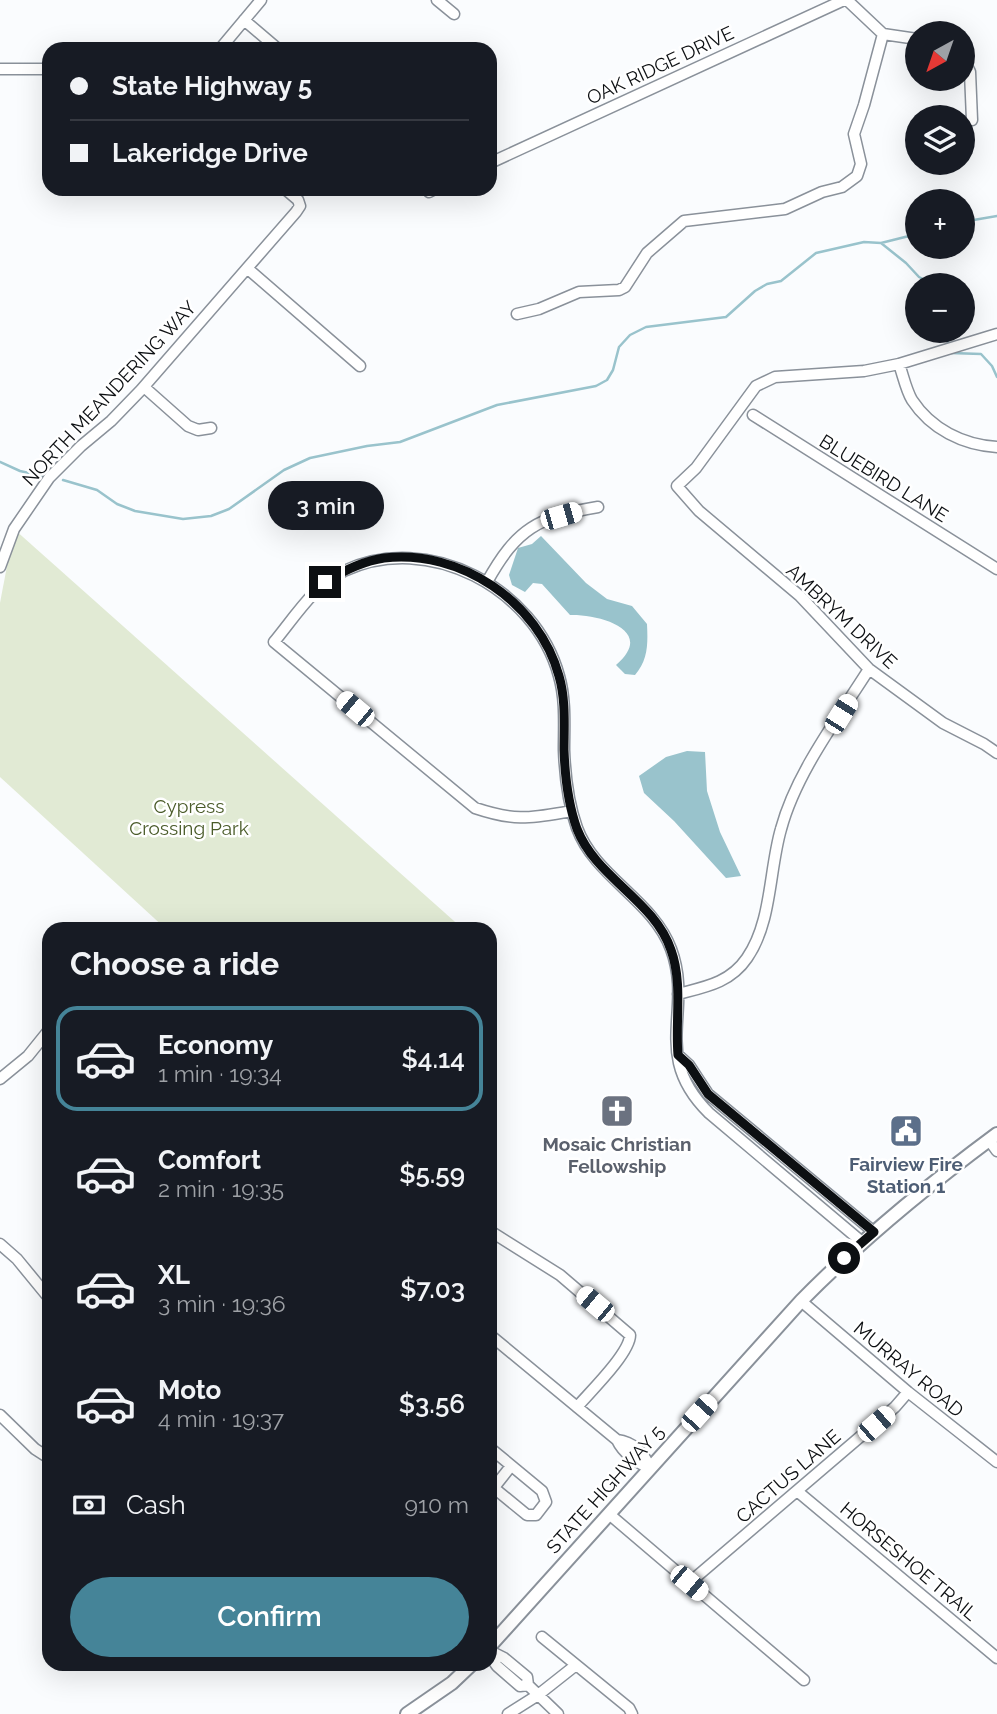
<!DOCTYPE html>
<html lang="en">
<head>
<meta charset="utf-8">
<style>
  :root { --surface:#171b24; --page:#20242c; --text:#f1f3f6; --muted:#9ea1a6; --line:#363941; --accent:#458498 }
  body { margin:0; font-family:Raleway,sans-serif; background:var(--page); color:var(--text); height:100vh; display:flex; flex-direction:column; font-size:26px; white-space:nowrap }
  * { box-sizing:border-box; margin:0 }
  p { font-size:23px; color:var(--muted) }
  .icon { flex:none; width:38px; height:38px; fill:none; stroke:currentColor; stroke-width:2; stroke-linecap:round; stroke-linejoin:round }
  .map { position:relative; flex:1; overflow:hidden }
  .side { position:absolute; left:42px; top:922px; width:455px; height:749px; display:flex; flex-direction:column; background:var(--surface); border-radius:21px; box-shadow:0 7px 28px #0002 }
  .side>* { flex:none }
  .hud { position:absolute; left:42px; top:42px; width:455px; height:154px; border-radius:21px; box-shadow:0 7px 28px #0002; display:grid; align-content:center; height:154px; padding:0 28px; background:var(--surface) }
  .needle { width:46px; rotate:220deg }
  .tools { position:absolute; left:905px; top:21px; display:grid; gap:14px }
  .tools a { display:grid; place-items:center; width:70px; height:70px; border-radius:50%; background:var(--surface); box-shadow:0 7px 28px #0002; font-size:35px }
  .end { position:absolute; width:32px; height:32px; margin:-16px; border:9px solid #0c0f12; background:#fff; box-shadow:0 0 0 4px #fff }
  .from { border-radius:50% }
  .bubble { position:absolute; height:49px; border-radius:24px; background:var(--surface); box-shadow:0 7px 28px #0002; font-size:23px; font-weight:600; line-height:49px; text-align:center }
  .car { position:absolute; width:21px; height:42px; margin:-21px -10px; border-radius:9px; box-shadow:0 0 5px 2px #0007; background:linear-gradient(#fff 24%,#345 0 40%,#fff 0 76%,#345 0 86%,#fff 0) }
  .hud b { display:flex; align-items:center; gap:24px; height:66px; font-size:26px }
  .hud b+b { border-top:2px solid var(--line) }
  .hud i { width:18px; height:18px; background:var(--text) }
  ul { padding:0; list-style:none }
  li { display:flex; align-items:center; gap:21px; height:105px; margin:0 14px 10px; padding:0 14px; border:4px solid transparent; border-radius:21px }
  li div { flex:1 }
  li b { display:block; font-size:26px }
  li em { font-style:normal; font-weight:600 }
  li.selected { border-color:var(--accent) }
  li>.icon { width:63px; height:63px; stroke-width:1.5 }
  h2 { padding:0 28px; font-size:32px; line-height:84px }
  .pay { display:flex; align-items:center; gap:18px; height:77px; padding:0 28px; font-size:26px }
  .pay p { margin-inline-start:auto }
  .button { display:flex; gap:14px; margin-top:auto; padding:14px 28px }
  .button a { flex:1; height:80px; border-radius:42px; background:var(--accent); color:#fff; font-size:28px; font-weight:600; line-height:80px; text-align:center }
  .map>svg:first-child { display:block }
  .green { fill:#e1ead4 }
  .water { fill:#99c3cc }
  .lines { fill:none; stroke-linecap:round; stroke-linejoin:round }
  .stream { stroke:#99c3cc; stroke-width:2.5 }
  .minor-casing { stroke:#8a919a; stroke-width:13 }
  .major-casing { stroke:#8a919a; stroke-width:16 }
  .minor { stroke:#fff; stroke-width:10 }
  .major { stroke:#fff; stroke-width:12 }
  .route { stroke:#0c0f12; stroke-width:9 }
  .labels { text-anchor:middle; stroke-width:5; stroke-linejoin:round; paint-order:stroke }
  .street-label { font-size:19px; fill:#0c0f12; stroke:#fff }
  .park-label { font-size:19px; fill:#4a5b29; stroke:#fff }
  .worship-label { font-size:19px; font-weight:bold; fill:#5b616d; stroke:#fff }
  .service-label { font-size:19px; font-weight:bold; fill:#4e5e75; stroke:#fff }
</style>
</head>
<body>
<div class="map">
<svg width="997" height="1714" viewBox="0 0 997 1714">
  <rect width="100%" height="100%" fill="#fafcfe"/>
  <path class="green" d="M14,529L463,929H166L0,777V603Z"/>
  <path class="water" d="M541,536L586,583L607,599L632,606L647,624C648,644 648,660 635,675L625,674L616,665C657,630 599,614 570,615L542,584L533,583L525,592L512,585L509,575L518,548L532,544Z
    M687,751L705,752L707,791L720,832L741,876L726,878L674,821L644,793L639,776L666,757Z"/>
  <g class="lines">
    <path class="stream" d="M962,222L997,216
      M881,243L917,234
      M947,331L948,344
      M951,353L981,354L992,366L997,377
      M0,462L20,471L42,476
      M63,480L97,490L117,504L135,511L183,519L211,516L229,509L284,470L310,458L367,446L400,442L497,405L596,386L607,380L613,370L619,347L630,335L646,327L726,317L755,291L767,284L781,281L816,253L864,242L881,243L906,263L919,277L935,285"/>
    <defs>
      <path id="minor" d="M437,0L454,14
        M244,20L278,49
        M883,34L917,39
        M220,49L261,0
        M962,56L970,72L972,120
        M0,69H49
        M490,163L844,0
        M429,192L435,189
        M248,269L360,366
        M517,314L539,309L579,292L619,290L625,287L647,253L684,221L785,209L822,192L842,187L857,176L861,164L854,134L864,105L883,34L847,0
        M997,334L899,364L864,371L775,377L756,386L696,468L677,486L699,511L800,596L869,669L943,723L984,744L997,753
        M899,364C903,375 906,390 912,400C931,429 963,445 997,447
        M144,387L188,426L198,430L211,428
        M753,415L997,569
        M0,567L14,529L49,478L81,446L111,421L141,390L296,212L300,206L298,200L285,189
        M487,582C517,528 538,517 598,507
        M572,811C530,818 517,822 475,808L274,642C294,618 315,584 344,571C428,531 535,588 559,676C566,700 564,726 564,750C565,777 568,803 577,828C595,877 653,900 671,949C694,1010 650,1055 709,1113L862,1242
        M678,994C705,987 730,983 747,958C772,922 769,870 781,829C796,773 838,718 869,669
        M678,1055L689,1065L708,1094L874,1232
        M0,1079L28,1056L49,1030
        M989,1140L997,1151
        M490,1231L560,1275L630,1335C630,1353 590,1392 577,1407
        M0,1244L17,1259L49,1298
        M801,1301L908,1392L997,1462
        M490,1335L617,1440C623,1453 637,1463 650,1468
        M0,1415L35,1449L49,1458
        M617,1440C633,1442 644,1453 650,1468
        M490,1448L542,1491L546,1502L536,1515H527L494,1488
        M492,1490L511,1466
        M797,1491L997,1658
        M609,1514L804,1680
        M689,1583L895,1407L908,1392
        M542,1637L629,1708L632,1714
        M490,1651L504,1658L527,1677L528,1685L558,1714
        M490,1656L497,1666L520,1686L528,1685
        M508,1714L538,1695L576,1665"/>
      <path id="major" d="M490,1646L801,1301C861,1240 928,1185 997,1134
        M407,1714L452,1683L472,1664"/>
    </defs>
    <use href="#minor" class="minor-casing"/>
    <use href="#major" class="major-casing"/>
    <use href="#minor" class="minor"/>
    <use href="#major" class="major"/>
  </g>
  <g class="lines">
    <path class="route" d="M325,582C343,571 363,561 384,558C460,549 539,602 559,676C566,700 564,726 564,750C565,777 568,804 577,829C596,878 654,900 671,950C683,983 675,1021 678,1055L689,1065L708,1094L874,1232L844,1258"/>
  </g>
  <defs>
    <symbol id="church-square" viewBox="-11 -11 22 22"><rect x="-9" y="-9" width="18" height="18" rx="4" fill="#6b7280" stroke="#fff"/><path d="M-1.2-6h2.4v3.5h3.3v2.4h-3.3V6h-2.4V-.1h-3.3v-2.4h3.3Z" fill="#fff"/></symbol>
    <symbol id="civic-square" viewBox="-11 -11 22 22"><rect x="-9" y="-9" width="18" height="18" rx="4" fill="#5c6f8a" stroke="#fff"/><path d="M-.6-6.5H3V-4.5H.6V-3L4-1V1h2V6H-6V1h2V-1L-.6-3ZM-1.2 2.5V6h2.4V2.5Z" fill="#fff"/></symbol>
  </defs>
  <g fill-rule="evenodd">
    <use href="#church-square" x="598" y="1092" width="38" height="38"/>
    <use href="#civic-square" x="887" y="1112" width="38" height="38"/>
  </g>
  <g class="labels">
    <g class="street-label">
      <text transform="translate(660 65) rotate(-25)" y="7">OAK RIDGE DRIVE</text>
      <text transform="translate(109 393) rotate(-47)" y="7">NORTH MEANDERING WAY</text>
      <text transform="translate(884 478) rotate(32)" y="7">BLUEBIRD LANE</text>
      <text transform="translate(842 616) rotate(43)" y="7">AMBRYM DRIVE</text>
      <text transform="translate(909 1369) rotate(40)" y="7">MURRAY ROAD</text>
      <text transform="translate(788 1476) rotate(-41)" y="7">CACTUS LANE</text>
      <text transform="translate(605 1489) rotate(-48)" y="7">STATE HIGHWAY 5</text>
      <text transform="translate(909 1561) rotate(40)" y="7">HORSESHOE TRAIL</text>
    </g>
    <g class="park-label">
      <text x="189" y="813">Cypress<tspan x="189" dy="22">Crossing Park</tspan></text>
    </g>
    <g class="worship-label">
      <text x="617" y="1151">Mosaic Christian<tspan x="617" dy="22">Fellowship</tspan></text>
    </g>
    <g class="service-label">
      <text x="906" y="1171">Fairview Fire<tspan x="906" dy="22">Station 1</tspan></text>
    </g>
  </g>
</svg>
<div class="tools">
<a><svg class="needle" viewBox="-14 -14 28 28"><path d="M0-13l5 13h-10z" fill="#e53935"/><path d="M0 13l5-13h-10z" fill="#9ea1a6"/></svg></a>
<a><svg class="icon" aria-label="layers" viewBox="0 0 24 24"><path d="M12 4l9 5-9 5-9-5zM3 14l9 5 9-5"/></svg></a>
<a>+</a>
<a>−</a>
</div>
<i class="end from" style="left:844px;top:1258px"></i>
<i class="end" style="left:325px;top:582px"></i>
<div class="bubble" style="left:268px;top:481px;width:116px">3 min</div>
<i class="car" style="left:561px;top:516px;rotate:74deg"></i>
<i class="car" style="left:355px;top:709px;rotate:310deg"></i>
<i class="car" style="left:841px;top:714px;rotate:32deg"></i>
<i class="car" style="left:595px;top:1304px;rotate:310deg"></i>
<i class="car" style="left:699px;top:1413px;rotate:42deg"></i>
<i class="car" style="left:876px;top:1424px;rotate:49deg"></i>
<i class="car" style="left:689px;top:1583px;rotate:130deg"></i>
<div class="hud">
<b><i class="from"></i>State Highway 5</b>
<b><i></i>Lakeridge Drive</b>
</div>
<section class="side">
<h2>Choose a ride</h2>
<ul>
<li class="selected"><svg class="icon" aria-label="car" viewBox="0 0 24 24"><path d="M5 17H2v-5l4-1 3-4h7l3 4 3 1v5h-3M9 17h6M6 11h13"/><circle cx="7" cy="17" r="2"/><circle cx="17" cy="17" r="2"/></svg><div><b>Economy</b><p>1 min · 19:34</p></div><em>$4.14</em></li>
<li><svg class="icon" aria-label="car" viewBox="0 0 24 24"><path d="M5 17H2v-5l4-1 3-4h7l3 4 3 1v5h-3M9 17h6M6 11h13"/><circle cx="7" cy="17" r="2"/><circle cx="17" cy="17" r="2"/></svg><div><b>Comfort</b><p>2 min · 19:35</p></div><em>$5.59</em></li>
<li><svg class="icon" aria-label="car" viewBox="0 0 24 24"><path d="M5 17H2v-5l4-1 3-4h7l3 4 3 1v5h-3M9 17h6M6 11h13"/><circle cx="7" cy="17" r="2"/><circle cx="17" cy="17" r="2"/></svg><div><b>XL</b><p>3 min · 19:36</p></div><em>$7.03</em></li>
<li><svg class="icon" aria-label="car" viewBox="0 0 24 24"><path d="M5 17H2v-5l4-1 3-4h7l3 4 3 1v5h-3M9 17h6M6 11h13"/><circle cx="7" cy="17" r="2"/><circle cx="17" cy="17" r="2"/></svg><div><b>Moto</b><p>4 min · 19:37</p></div><em>$3.56</em></li>
</ul>
<div class="pay"><svg class="icon" aria-label="cash" viewBox="0 0 24 24"><path d="M3 7h18v10H3z"/><circle cx="12" cy="12" r="2"/></svg>Cash<p>910 m</p></div>
<div class="button"><a>Confirm</a></div>
</section>
</div>
</body>
</html>
